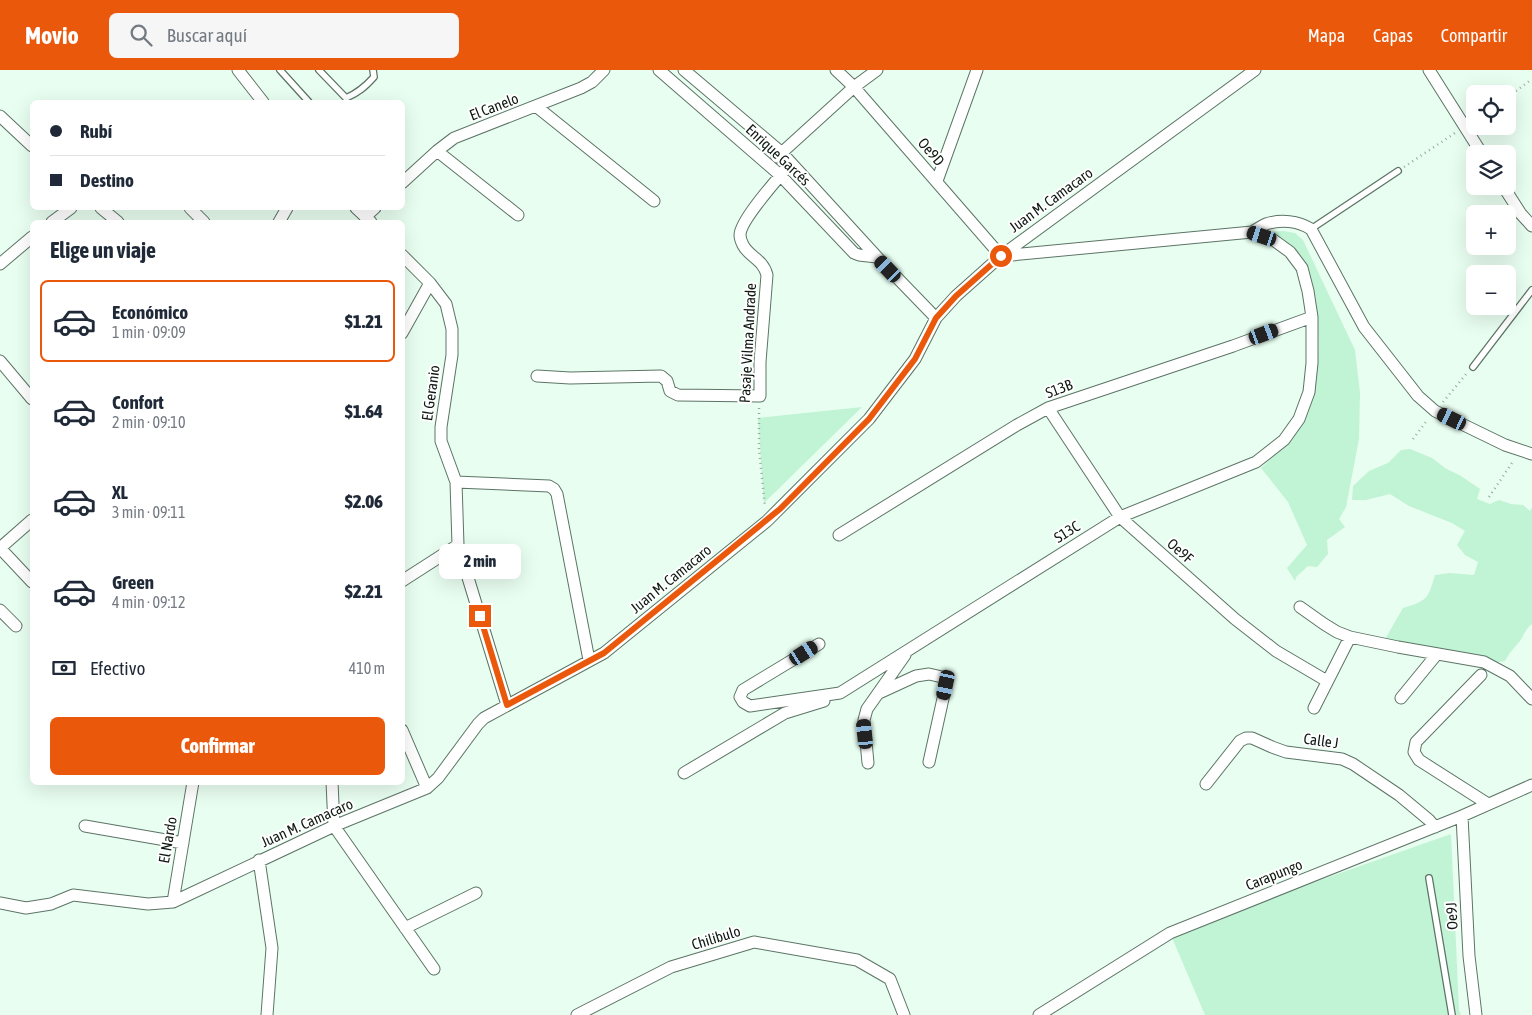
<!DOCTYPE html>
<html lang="es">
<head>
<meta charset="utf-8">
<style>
  :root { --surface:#fff; --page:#f6f6f7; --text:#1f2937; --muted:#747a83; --line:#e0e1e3; --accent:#ea580c }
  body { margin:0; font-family:"Asap Condensed",sans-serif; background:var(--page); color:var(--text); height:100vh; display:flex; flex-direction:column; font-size:19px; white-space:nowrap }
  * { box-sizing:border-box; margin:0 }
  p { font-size:16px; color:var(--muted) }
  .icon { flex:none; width:28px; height:28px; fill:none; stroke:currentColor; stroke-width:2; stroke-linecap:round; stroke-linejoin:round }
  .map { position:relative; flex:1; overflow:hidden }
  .panel { position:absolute; left:30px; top:150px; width:375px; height:565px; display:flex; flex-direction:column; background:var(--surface); border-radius:8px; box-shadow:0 5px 20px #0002 }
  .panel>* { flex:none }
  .guide { position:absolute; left:30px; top:30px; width:375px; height:110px; border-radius:8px; box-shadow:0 5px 20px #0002; display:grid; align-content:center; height:110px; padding:0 20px; background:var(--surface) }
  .tools { position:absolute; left:1466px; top:15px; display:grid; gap:10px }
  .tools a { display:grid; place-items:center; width:50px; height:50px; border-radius:8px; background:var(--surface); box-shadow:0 5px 20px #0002; font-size:25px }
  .end { position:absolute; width:22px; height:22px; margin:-11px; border:6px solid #ea580c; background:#fff; box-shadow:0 0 0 2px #fff }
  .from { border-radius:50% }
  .bubble { position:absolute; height:35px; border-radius:8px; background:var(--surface); box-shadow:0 5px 20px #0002; font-size:16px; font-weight:800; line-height:35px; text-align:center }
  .car { position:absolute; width:15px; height:30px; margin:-15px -8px; border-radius:6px; box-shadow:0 0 4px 1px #0007; background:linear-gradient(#222 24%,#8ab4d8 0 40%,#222 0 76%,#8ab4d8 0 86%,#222 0) }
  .guide b { display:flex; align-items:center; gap:18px; height:48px; font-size:19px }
  .guide b+b { border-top:1px solid var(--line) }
  .guide i { width:12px; height:12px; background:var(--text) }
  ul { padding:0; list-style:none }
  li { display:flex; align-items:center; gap:15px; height:82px; margin:0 10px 8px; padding:0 10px; border:2px solid transparent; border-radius:8px }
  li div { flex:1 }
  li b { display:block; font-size:19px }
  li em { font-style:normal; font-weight:800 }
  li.active { border-color:var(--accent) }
  li>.icon { width:45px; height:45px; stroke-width:1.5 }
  h2 { padding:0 20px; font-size:22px; line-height:60px }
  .pay { display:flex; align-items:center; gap:12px; height:55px; padding:0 20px; font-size:19px }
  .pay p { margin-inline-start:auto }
  .button { display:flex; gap:10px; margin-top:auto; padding:10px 20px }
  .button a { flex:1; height:58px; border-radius:8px; background:var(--accent); color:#fff; font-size:20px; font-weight:800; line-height:58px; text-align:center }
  header { display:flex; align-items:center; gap:30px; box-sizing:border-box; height:70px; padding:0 25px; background:var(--accent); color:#fff }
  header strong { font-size:24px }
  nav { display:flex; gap:28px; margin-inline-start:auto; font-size:18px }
  .search { width:350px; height:45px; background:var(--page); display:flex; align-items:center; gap:12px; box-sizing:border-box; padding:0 18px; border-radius:8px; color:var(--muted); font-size:19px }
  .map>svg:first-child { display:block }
  .green { fill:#c1f3d5 }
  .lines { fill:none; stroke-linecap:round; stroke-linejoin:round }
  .service-casing { stroke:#5c7466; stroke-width:8 }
  .minor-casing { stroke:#5c7466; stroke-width:13 }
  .path { stroke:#98aa9f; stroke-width:2.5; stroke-dasharray:1 4; stroke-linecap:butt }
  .service { stroke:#fff; stroke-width:5.5 }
  .minor { stroke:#fff; stroke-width:11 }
  .route { stroke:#ea580c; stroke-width:6 }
  .labels { text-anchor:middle; stroke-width:4; stroke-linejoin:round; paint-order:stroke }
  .street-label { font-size:15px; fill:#0f1913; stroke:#fff }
</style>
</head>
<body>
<header>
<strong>Movio</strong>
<div class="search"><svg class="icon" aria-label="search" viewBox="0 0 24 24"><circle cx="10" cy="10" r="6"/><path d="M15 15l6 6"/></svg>Buscar aquí</div>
<nav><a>Mapa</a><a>Capas</a><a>Compartir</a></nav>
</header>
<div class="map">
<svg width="1532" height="945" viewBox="0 0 1532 945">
  <rect width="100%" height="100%" fill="#e8fef0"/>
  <path class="green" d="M1283,161L1295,163L1303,170L1355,280L1360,323L1359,369L1346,437L1339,449L1345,457L1327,470L1328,484L1317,497L1308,496L1296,507L1295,511L1287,498L1307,475L1288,432L1261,398C1276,384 1292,371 1303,354C1323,322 1323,228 1306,194C1298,179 1284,170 1269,162Z
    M862,337L764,433L758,348Z
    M1410,379L1432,388L1445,398L1461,406L1480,419L1477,429L1490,434L1499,430L1511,434L1523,435L1530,441L1532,438V554C1526,558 1524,565 1520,571C1514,578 1509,583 1505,591L1494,593L1384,571L1403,538C1427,531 1428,529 1435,505L1450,503L1474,505L1478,492L1465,485L1457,475L1465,461L1452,453L1409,436L1390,424L1366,430H1352L1353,416L1369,401L1388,393L1401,380Z
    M1451,764L1459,940L1461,945H1205L1170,863Z"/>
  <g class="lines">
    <defs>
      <path id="service" d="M280,0L309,32
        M319,0L346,28C358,23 365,17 374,7L373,0
        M1311,159L1398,101
        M1473,297L1532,220
        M1429,808L1452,945"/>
      <path id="minor" d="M238,0L263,32
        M659,0L780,105L854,183L859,185L877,187
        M684,0L782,83L877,187L936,248
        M836,0L854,17L1001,186L1252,162C1256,160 1261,156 1266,154C1281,149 1298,151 1311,159L1364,257L1418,326L1435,341L1505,375L1532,384
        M1429,0L1482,84
        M537,37L654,131
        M0,46L32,76
        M437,81L518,145
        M777,87L854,17L877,0
        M937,111L977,0
        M402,113L437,81L454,68L581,18L592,12L604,0
        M1503,116L1521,144L1532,156
        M101,138L118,152
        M190,138L204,152
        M356,138L371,152
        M365,147L375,138
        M52,152L71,138
        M279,152L287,138
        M402,185L430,213L446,234L452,259V285L441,357V371L456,412L458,475L402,511
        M0,194L32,167
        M402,263L430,213
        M0,291L32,329
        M537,306L570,308L661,306L667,311L670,321L678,325L760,326V292L767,205C763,189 749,187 743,175C742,173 740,167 740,165C740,150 781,105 791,93
        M1048,338L1120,447L1235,549L1276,581L1327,611
        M456,412L549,416L554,419L557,424L589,590
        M839,465L1017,355L1048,338L1233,276L1312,247
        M458,475L507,635
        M0,478L32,512
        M0,478L32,450
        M1300,537L1324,554L1337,562L1350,567L1398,577L1484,592L1510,606L1532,629
        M0,540L16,556
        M819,574L743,620L740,627L743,632L750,636L840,623L1120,447L1256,392L1284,370L1299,349L1309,322L1312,293V247L1308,221L1302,198L1290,182L1272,169L1252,162
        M1481,605L1416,672L1414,682L1419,690L1488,734
        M879,623L916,606L929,604L942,607L946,615L929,692
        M1401,628L1437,584
        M1314,638L1350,567
        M402,660L427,718
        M868,693L864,650L867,639L905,585
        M684,703L785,643L824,631
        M332,712L334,756L434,899
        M1206,714L1240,671L1246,668H1252L1272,677L1286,682L1342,689L1353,694L1399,725L1429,750L1435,757
        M1462,746L1469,886L1476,945
        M85,756L183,773
        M259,790L272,878L267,945
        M173,832L193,712
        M0,833L26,838L51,834L73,825L148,834L173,832L334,756L427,718L438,708L478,654L484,648L604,583L767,451L869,349L915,289L936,248L956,226L1001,186L1255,0
        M405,858L476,823
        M577,945L671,897L754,872L857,890L890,909L904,945
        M1039,945L1170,863L1462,746L1532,715"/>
    </defs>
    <use href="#service" class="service-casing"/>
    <use href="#minor" class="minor-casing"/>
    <path class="path" d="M1508,27L1532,9
      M1404,97L1455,63
      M1443,332L1467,303
      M759,338V379L765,437
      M1413,369L1428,349
      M1489,427L1514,390"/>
    <use href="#service" class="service"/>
    <use href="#minor" class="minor"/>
  </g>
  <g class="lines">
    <path class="route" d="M480,546L507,635L604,583L780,439L869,349L915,289L936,248L956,226L1001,186"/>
  </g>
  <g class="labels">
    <g class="street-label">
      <text transform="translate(494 37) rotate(-21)" y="5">El Canelo</text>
      <text transform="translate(931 82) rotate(49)" y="5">Oe9D</text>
      <text transform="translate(778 85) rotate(43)" y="5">Enrique Garcés</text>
      <text transform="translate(1051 130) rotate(-36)" y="5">Juan M. Camacaro</text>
      <text transform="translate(748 273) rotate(-87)" y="5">Pasaje Vilma Andrade</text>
      <text transform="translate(1059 319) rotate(-21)" y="5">S13B</text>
      <text transform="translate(431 323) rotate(-82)" y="5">El Geranio</text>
      <text transform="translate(1067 462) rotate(-32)" y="5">S13C</text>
      <text transform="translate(1180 481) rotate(41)" y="5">Oe9F</text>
      <text transform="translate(671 509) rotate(-39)" y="5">Juan M. Camacaro</text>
      <text transform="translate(1321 671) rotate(8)" y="5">Calle J</text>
      <text transform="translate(307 753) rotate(-24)" y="5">Juan M. Camacaro</text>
      <text transform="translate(168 770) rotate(-80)" y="5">El Nardo</text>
      <text transform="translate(1274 805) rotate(-22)" y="5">Carapungo</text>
      <text transform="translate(1452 846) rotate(-93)" y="5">Oe9J</text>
      <text transform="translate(716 868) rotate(-17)" y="5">Chilibulo</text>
    </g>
  </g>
</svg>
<div class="tools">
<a><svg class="icon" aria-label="locate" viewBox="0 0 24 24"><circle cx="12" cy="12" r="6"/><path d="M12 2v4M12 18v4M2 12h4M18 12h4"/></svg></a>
<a><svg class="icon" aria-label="layers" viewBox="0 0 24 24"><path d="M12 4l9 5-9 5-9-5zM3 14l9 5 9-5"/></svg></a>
<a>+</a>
<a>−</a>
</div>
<i class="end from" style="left:1001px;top:186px"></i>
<i class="end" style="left:480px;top:546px"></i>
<div class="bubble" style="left:439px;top:474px;width:82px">2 min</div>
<i class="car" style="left:1262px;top:166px;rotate:288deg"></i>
<i class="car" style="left:888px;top:199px;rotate:316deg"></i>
<i class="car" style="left:1264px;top:264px;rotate:70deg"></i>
<i class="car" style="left:1452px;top:349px;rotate:296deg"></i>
<i class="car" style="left:804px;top:583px;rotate:58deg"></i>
<i class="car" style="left:946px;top:615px;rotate:192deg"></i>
<i class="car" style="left:865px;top:664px;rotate:354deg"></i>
<div class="guide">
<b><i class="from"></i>Rubí</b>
<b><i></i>Destino</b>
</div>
<section class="panel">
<h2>Elige un viaje</h2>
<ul>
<li class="active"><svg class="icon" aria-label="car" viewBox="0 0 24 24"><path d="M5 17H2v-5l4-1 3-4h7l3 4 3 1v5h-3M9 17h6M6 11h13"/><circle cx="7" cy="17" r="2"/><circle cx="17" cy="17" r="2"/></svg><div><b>Económico</b><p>1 min · 09:09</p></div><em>$1.21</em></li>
<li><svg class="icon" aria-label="car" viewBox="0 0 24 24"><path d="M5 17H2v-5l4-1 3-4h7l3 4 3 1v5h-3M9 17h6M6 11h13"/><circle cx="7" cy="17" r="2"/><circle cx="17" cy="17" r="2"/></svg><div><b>Confort</b><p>2 min · 09:10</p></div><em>$1.64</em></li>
<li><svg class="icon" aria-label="car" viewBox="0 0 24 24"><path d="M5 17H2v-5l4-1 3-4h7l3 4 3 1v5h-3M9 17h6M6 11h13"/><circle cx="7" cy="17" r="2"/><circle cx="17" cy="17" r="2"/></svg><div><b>XL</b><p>3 min · 09:11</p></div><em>$2.06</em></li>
<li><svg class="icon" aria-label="car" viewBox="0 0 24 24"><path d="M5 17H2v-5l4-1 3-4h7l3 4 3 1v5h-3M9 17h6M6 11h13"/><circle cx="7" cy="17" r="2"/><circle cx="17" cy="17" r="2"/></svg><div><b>Green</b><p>4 min · 09:12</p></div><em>$2.21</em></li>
</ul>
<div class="pay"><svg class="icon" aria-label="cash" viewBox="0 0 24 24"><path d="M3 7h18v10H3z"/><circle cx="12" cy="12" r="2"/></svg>Efectivo<p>410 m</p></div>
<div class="button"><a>Confirmar</a></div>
</section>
</div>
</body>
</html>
